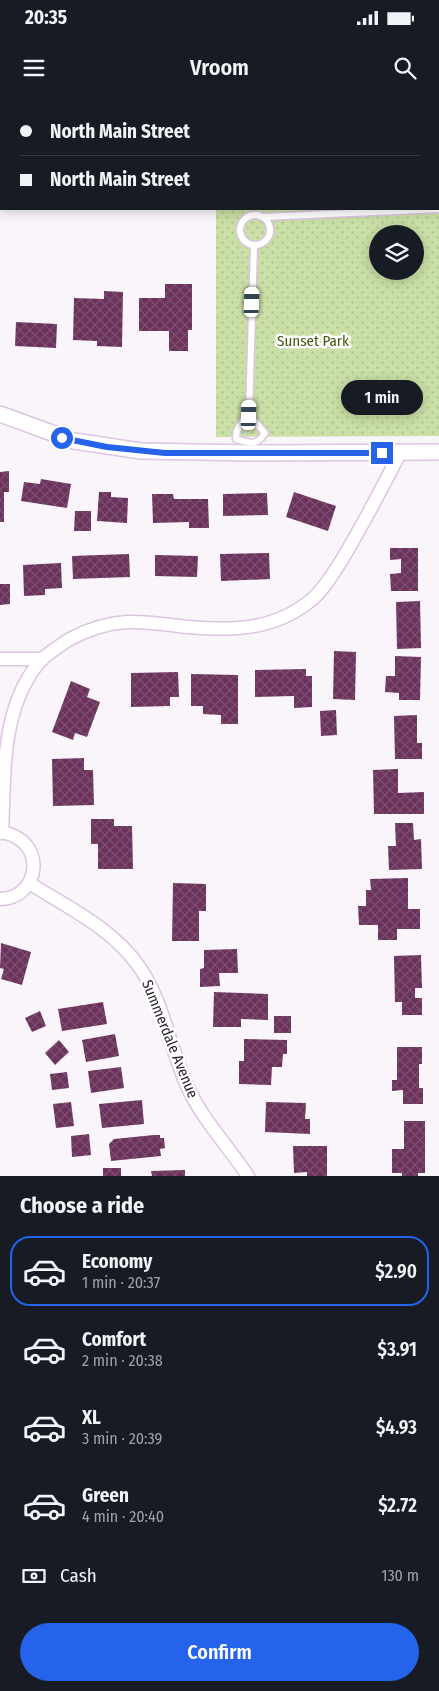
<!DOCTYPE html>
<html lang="en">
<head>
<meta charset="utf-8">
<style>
  :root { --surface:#171b24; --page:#20242c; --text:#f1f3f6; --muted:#9ea1a6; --line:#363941; --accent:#2563eb }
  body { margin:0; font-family:"Fira Sans Condensed",sans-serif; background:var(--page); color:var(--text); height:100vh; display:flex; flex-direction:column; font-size:19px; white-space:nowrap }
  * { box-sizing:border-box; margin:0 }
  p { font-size:16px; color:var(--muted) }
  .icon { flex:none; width:28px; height:28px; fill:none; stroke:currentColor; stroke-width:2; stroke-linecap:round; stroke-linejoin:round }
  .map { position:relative; height:1076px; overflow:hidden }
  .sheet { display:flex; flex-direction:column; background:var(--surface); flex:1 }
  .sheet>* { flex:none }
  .guide { position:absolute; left:0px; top:0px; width:440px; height:110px; box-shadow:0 2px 12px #0003; display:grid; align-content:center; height:110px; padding:0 20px; background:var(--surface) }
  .tools { position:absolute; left:369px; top:125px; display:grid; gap:10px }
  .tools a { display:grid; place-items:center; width:55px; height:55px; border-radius:50%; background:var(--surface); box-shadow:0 2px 12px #0003; font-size:25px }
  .end { position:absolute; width:22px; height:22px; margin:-11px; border:6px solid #2563eb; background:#fff; box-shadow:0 0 0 2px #fff }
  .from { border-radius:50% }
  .bubble { position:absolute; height:35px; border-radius:18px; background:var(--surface); box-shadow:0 2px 12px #0003; font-size:16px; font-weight:600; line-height:35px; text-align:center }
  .car { position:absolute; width:15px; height:30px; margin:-15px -8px; border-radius:6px; box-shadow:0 0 4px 1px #0007; background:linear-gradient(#fff 24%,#345 0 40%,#fff 0 76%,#345 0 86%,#fff 0) }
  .guide b { display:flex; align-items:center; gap:18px; height:48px; font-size:19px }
  .guide b+b { border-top:1px solid var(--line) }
  .guide i { width:12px; height:12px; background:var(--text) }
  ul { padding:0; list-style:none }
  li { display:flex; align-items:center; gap:15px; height:70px; margin:0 10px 8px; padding:0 10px; border:2px solid transparent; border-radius:20px }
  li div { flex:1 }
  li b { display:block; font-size:19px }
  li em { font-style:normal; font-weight:600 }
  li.selected { border-color:var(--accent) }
  li>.icon { width:45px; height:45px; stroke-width:1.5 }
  h2 { padding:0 20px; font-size:22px; line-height:60px }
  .pay { display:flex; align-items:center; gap:12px; height:55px; padding:0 20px; font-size:19px }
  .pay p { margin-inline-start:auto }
  .cta { display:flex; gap:10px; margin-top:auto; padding:10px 20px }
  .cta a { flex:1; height:58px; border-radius:30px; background:var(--accent); color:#fff; font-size:20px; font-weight:600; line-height:58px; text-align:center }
  .status { display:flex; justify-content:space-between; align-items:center; height:35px; padding:0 25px; background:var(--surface); direction:ltr }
  .status svg { height:14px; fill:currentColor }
  header { display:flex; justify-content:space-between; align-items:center; height:65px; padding:0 20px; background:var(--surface); font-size:22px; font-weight:600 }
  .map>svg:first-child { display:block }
  .park { fill:url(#park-dots); fill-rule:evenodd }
  .building { fill:url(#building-cross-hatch) }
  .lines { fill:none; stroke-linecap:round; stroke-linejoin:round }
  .service-casing { stroke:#dcc4e2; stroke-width:9 }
  .minor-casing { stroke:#dcc4e2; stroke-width:15 }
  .tertiary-casing { stroke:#dcc4e2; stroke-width:18 }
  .service { stroke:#fff; stroke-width:6 }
  .minor { stroke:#fff; stroke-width:12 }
  .tertiary { stroke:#fff; stroke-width:15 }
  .route { stroke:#2563eb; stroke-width:6 }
  .labels { text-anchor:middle; stroke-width:5; stroke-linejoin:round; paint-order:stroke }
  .park-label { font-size:15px; fill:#42580a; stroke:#fff }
  .street-label { font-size:15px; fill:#29212c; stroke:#fff }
</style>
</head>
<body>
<div class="status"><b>20:35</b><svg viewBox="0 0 49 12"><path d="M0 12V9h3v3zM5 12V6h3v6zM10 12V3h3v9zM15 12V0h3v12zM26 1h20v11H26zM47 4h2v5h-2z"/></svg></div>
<header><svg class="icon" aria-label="menu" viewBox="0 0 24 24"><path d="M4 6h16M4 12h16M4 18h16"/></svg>Vroom<svg class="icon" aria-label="search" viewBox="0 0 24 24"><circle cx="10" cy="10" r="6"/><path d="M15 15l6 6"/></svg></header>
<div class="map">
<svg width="439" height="1076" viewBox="0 0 439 1076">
  <defs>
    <pattern id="park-dots" width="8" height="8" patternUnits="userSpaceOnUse" patternTransform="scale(1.25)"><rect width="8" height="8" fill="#c9dfa6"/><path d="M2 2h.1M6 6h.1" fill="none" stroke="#adbf8f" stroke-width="1.8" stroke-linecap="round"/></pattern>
    <pattern id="building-cross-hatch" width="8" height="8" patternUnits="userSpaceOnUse" patternTransform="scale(1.25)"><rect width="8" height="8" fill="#6b335c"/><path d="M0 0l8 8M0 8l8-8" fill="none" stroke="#7c4e70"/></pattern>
  </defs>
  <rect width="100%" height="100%" fill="#faf5fb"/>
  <path class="park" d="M215,0H439V336L216,337V109H439V1ZM378,134H415V171H378Z"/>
  <path class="building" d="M165,184H192V230H188V251H169V231H139V198H165Z
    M104,191L123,192L122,247L97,246V241L73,240L74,198L104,199Z
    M16,222L57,224L56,248L15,246Z
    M9,371V392H4V422H0V372Z
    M41,379L71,384L67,408L21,401L24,382L40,384Z
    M99,392H111V397L128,398L127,423L97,421Z
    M294,392L336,406L328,431L286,417Z
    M267,393L268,415L223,416V394Z
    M152,394H173L174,399H208L209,428H189V422L153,423Z
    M75,411H91V431H74Z
    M390,448H418V491H391L390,474L401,473V459L390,460Z
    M269,453L270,479L221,481L220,454Z
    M129,454L130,477L73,479L72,456Z
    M155,455L198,456L197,477L155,476Z
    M61,463L62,488L45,489V495L24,496L23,465Z
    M0,484H10V504L0,505Z
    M420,501L421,548L397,549L396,502Z
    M334,551L356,552L355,600L333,599Z
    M395,556L421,557L420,600H399V593L385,592L386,576H395Z
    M306,569V576H312V607L294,608V596L255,597V570Z
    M178,572L179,597H170V606L131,607V573Z
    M191,574L238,575V624H221V615L203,614V606H191Z
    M71,581L90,589L87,597L100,602L87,637L75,633L73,640L52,632Z
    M336,610L337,635L321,636L320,611Z
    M417,615V643H422V659H395L394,616Z
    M84,658V670H93L94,705L53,706L52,659Z
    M398,669V693L424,692V714H374L373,670Z
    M91,719H114V726H132L133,769H98V744H91Z
    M395,723H413L414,740L421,739L422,769L389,770L388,746H396Z
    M408,778V809H420V829H397V840H378V825H359L358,806H366V790H371L370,779Z
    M173,783L206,784V811H199V841H172Z
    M1,843L31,852L22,885L1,879L4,869L0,868Z
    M237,849L238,873H219L220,886L200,887V869L204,868V850Z
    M421,855L422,888H415V898H422V915H402V902H395L394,856Z
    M214,892L268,894V920L241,919V927H213Z
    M103,902L107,924L62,931L58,909Z
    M40,911L46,926L32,932L25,918Z
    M274,916H291V933H274Z
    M115,934L119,956L86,962L82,940Z
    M244,939L287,940V954H283L282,967H272L271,985L239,984V961H244Z
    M59,940L69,952L55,965L45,953Z
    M397,947H422V964H419V988H423V1004H403V990L392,991V980H397Z
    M121,967L124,988L91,993L88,971Z
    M67,972L69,988L52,990L50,974Z
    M142,1000L144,1024L102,1028L99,1004Z
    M71,1002L74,1026L56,1028L53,1004Z
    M266,1002L306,1003L305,1019H310V1034L265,1032Z
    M404,1021H425V1073H418V1076H402V1073H392V1049H404Z
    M89,1034L91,1055L72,1057L71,1036Z
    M154,1035H160V1038H164L165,1048L160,1049L161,1056L111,1061L109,1044L114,1039Z
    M293,1046H327V1076H307V1072L294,1073Z
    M103,1068H121V1076H103Z
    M185,1070V1076H152L151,1071Z"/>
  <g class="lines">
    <defs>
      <path id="service" d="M240 130a15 15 0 1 1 30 0a15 15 0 1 1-30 0Z
        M263,117L439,109
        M249,315C242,321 235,330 236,339C250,343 256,347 265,333L249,315L254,146"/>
      <path id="minor" d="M0,25H1
        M0,559H43
        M0,732C49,739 40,799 0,799
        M2,733C5,674 0,606 42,559C50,552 61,545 70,539C87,530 108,523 127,522C147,521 168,525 188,527C232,531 274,530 310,501C322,492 332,475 340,463C362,427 381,390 400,353
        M29,783C67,807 114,829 140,868C164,903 170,949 188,988C203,1020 228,1046 248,1076"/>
      <path id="tertiary" d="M0,314L74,341L141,351L251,353L439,352"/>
    </defs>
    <use href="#service" class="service-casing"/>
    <use href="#minor" class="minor-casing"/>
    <use href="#tertiary" class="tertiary-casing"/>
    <use href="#service" class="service"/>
    <use href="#minor" class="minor"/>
    <use href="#tertiary" class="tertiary"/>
  </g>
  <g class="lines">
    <path class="route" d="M62,338L107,347L165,353H382"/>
  </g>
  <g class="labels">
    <g class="park-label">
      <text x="313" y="246">Sunset Park</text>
    </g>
    <g class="street-label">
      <text transform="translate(170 939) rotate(68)" y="5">Summerdale Avenue</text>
    </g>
  </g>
</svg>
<div class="tools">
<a><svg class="icon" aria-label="layers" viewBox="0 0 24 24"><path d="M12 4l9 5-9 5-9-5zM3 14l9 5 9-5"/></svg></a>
</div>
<i class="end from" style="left:62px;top:338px"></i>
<i class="end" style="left:382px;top:353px"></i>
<div class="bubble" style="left:341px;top:280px;width:82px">1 min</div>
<i class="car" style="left:252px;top:202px;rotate:2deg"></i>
<i class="car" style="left:249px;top:315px;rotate:2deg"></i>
<div class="guide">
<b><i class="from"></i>North Main Street</b>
<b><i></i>North Main Street</b>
</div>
</div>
<section class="sheet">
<h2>Choose a ride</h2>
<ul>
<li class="selected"><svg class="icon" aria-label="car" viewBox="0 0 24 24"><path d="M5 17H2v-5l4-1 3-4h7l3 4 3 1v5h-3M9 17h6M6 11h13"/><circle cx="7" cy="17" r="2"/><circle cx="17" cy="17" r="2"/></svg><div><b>Economy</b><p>1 min · 20:37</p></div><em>$2.90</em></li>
<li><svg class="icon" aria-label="car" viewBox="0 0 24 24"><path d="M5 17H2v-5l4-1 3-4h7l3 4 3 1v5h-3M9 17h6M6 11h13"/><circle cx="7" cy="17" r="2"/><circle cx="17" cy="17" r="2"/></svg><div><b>Comfort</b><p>2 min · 20:38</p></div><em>$3.91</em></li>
<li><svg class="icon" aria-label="car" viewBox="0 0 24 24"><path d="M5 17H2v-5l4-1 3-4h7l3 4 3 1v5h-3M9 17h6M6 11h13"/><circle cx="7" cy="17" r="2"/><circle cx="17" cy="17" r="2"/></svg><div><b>XL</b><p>3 min · 20:39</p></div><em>$4.93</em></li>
<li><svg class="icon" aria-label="car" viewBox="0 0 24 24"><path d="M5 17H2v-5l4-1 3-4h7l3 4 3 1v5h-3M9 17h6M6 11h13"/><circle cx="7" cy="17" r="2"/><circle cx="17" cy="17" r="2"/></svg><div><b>Green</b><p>4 min · 20:40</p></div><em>$2.72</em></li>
</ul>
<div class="pay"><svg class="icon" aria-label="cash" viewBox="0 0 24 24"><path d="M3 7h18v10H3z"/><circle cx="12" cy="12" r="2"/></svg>Cash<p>130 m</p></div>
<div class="cta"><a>Confirm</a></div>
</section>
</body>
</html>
